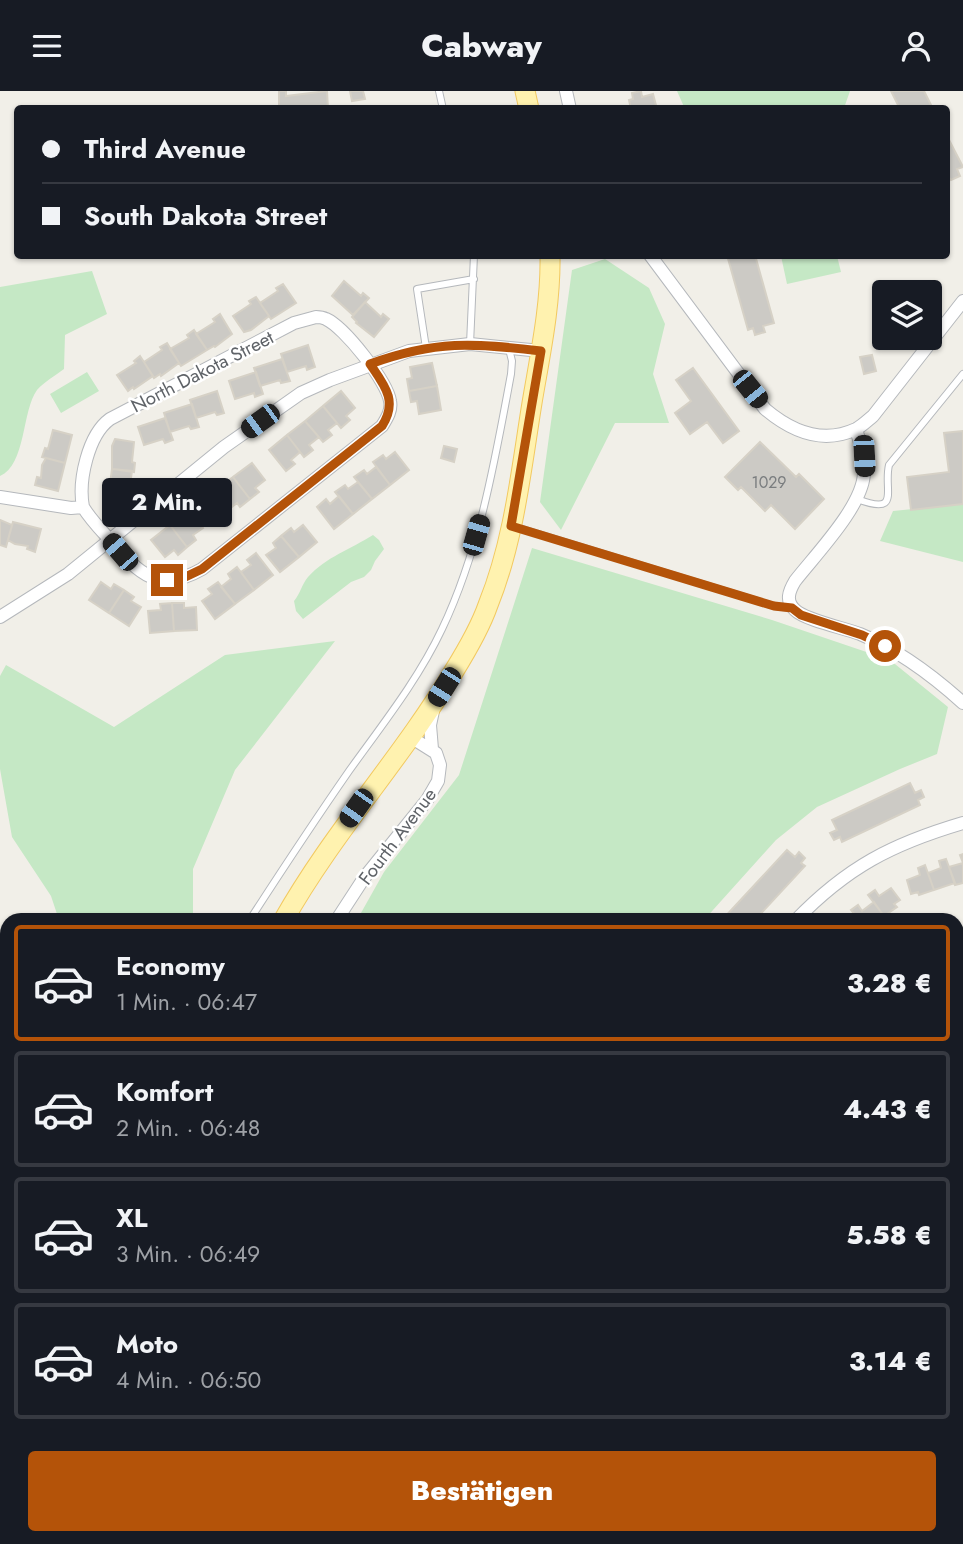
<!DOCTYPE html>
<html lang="de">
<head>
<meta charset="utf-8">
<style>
  :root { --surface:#171b24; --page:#242831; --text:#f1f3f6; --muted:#9ea1a6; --line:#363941; --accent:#b45309 }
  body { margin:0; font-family:Jost,sans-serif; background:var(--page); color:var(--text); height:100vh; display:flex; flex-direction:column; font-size:26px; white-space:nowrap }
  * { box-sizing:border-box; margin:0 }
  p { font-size:23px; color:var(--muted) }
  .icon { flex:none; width:38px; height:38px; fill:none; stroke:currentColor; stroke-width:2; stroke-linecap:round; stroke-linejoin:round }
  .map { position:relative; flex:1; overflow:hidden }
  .drawer { position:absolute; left:0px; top:822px; width:964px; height:632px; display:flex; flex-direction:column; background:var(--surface); border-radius:21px 21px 0 0; box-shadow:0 2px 5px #0004 }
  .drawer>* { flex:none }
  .banner { position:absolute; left:14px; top:14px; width:936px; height:154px; border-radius:7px; box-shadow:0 2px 5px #0004; display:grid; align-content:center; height:154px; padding:0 28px; background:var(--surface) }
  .buttons { position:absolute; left:872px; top:189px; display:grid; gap:14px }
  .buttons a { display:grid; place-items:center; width:70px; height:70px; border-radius:7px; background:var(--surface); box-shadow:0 2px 5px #0004; font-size:35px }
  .end { position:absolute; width:32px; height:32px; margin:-16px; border:9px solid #b45309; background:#fff; box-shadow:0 0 0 4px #fff }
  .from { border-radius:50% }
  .bubble { position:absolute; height:49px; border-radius:7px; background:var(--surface); box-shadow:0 2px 5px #0004; font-size:23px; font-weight:800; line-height:49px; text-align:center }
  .car { position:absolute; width:21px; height:42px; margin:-21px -10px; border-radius:9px; box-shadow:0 0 5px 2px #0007; background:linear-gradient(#222 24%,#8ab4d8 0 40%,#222 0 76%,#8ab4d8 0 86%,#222 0) }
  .banner b { display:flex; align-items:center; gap:24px; height:66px; font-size:26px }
  .banner b+b { border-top:2px solid var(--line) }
  .banner i { width:18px; height:18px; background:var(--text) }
  ul { padding:12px 0 0; list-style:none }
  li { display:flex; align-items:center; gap:21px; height:116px; margin:0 14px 10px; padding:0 14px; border:4px solid var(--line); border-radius:7px }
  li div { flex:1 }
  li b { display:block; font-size:26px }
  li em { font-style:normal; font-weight:800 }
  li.current { border-color:var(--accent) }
  li>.icon { width:63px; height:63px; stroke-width:1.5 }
  .primary-button { display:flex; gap:14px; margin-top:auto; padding:14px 28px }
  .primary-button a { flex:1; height:80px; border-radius:7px; background:var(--accent); color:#fff; font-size:28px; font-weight:800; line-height:80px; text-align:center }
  header { display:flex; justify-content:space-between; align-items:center; height:91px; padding:0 28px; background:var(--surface); font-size:32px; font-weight:800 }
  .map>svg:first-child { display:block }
  .green { fill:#c5e8c5 }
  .building { fill:#cccac5; stroke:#d6d1c6; stroke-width:2 }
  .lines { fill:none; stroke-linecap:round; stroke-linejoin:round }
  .lane-casing { stroke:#b5b8bc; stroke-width:8 }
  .street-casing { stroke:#b5b8bc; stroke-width:14 }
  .primary-casing { stroke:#f2c960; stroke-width:21 }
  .lane { stroke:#fff; stroke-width:6 }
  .street { stroke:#fff; stroke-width:12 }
  .primary { stroke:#fff2af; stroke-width:19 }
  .route { stroke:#b45309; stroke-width:9 }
  .labels { text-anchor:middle; stroke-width:5; stroke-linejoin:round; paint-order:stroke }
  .number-label { font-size:16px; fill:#7a7d7f }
  .street-label { font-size:19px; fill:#5f6368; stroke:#fff }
</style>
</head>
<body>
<header><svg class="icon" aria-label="menu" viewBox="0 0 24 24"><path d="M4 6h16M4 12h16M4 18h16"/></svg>Cabway<svg class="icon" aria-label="person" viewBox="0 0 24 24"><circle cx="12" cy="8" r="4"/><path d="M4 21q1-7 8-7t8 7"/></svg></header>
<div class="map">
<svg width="963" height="1453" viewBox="0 0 963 1453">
  <rect width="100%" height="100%" fill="#f1efe8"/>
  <path class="green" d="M677,0H850L844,17L685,18Z
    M781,165H837L841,181L787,193Z
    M605,168L649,197L665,233L653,283L669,332H615L561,439L540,411L572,179Z
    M92,180L107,223L65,244L64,278C56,284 44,291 37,299C22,319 26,374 0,385V196Z
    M87,281L99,300L61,322L50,303Z
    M963,413V471L880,450L893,420Z
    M373,444L379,449L384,458L375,470L371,479L364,486L351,491L303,528L296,520L294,510C300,503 302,493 308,486C326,466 351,458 373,444Z
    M532,457L772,529L890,569L948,616L937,663L900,678L817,716L776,749L704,829H357L384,781L459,684Z
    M335,550L235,679L193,778V829H59L51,805L12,746L0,678V585L6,574L114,636L225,564Z
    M5,1178L7,1179V1305L0,1316V1185Z
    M60,1447H231L224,1453H57Z"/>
  <path class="building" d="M279,0H286V5L327,0L328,18H279Z
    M350,0H363L365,8L352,10Z
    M641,0L642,6L653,3L657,18H631L629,9L633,8L632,2Z
    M891,0H924L933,18H900Z
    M947,45L963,76L957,78L960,85L951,89L947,84Z
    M727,164H755L774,232L763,235L765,241L755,244L753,237L748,239Z
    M344,190L361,205L363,202L369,207L353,224L332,205Z
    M283,193L296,212L271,228L260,212L278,200L276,197Z
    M256,206L269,225L251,239L244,241L233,225L251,213L249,210Z
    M365,211L381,226L383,223L389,228L374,246L356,232L357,231L352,226Z
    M220,223L232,243L215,256L214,255L207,259L196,243L215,231L213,228Z
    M194,239L207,259L181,275L170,258L189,247L187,244Z
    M167,252L179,272L161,285L160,283L154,287L144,271L162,259L160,256Z
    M308,254L315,276L307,279L306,275L287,281L281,263Z
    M872,264L876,280L864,283L860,266Z
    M140,265L153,285L134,298L133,296L128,300L117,284L136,272L134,270Z
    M282,268L290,290L281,292L280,289L260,295L254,277Z
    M432,272L437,295L409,300L407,288L412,287L410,276Z
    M693,277L739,340L723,352L707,331L690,343L675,322L691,310L676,289Z
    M256,281L263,303L255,306L254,302L235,308L229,290Z
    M437,295L441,319L419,323L417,310L411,311L409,300Z
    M217,300L224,322L217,324L215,321L196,327L190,309Z
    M341,300L355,317L346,325L350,329L341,337L323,315Z
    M192,313L199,336L191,338L189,335L170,341L164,322Z
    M323,315L337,332L328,339L332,344L323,351L305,330Z
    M165,327L173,349L165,352L163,348L144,354L138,336Z
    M305,330L319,346L309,354L313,359L304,366L287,344Z
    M53,339L72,344L65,372L42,366L45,357L48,358Z
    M963,340V413L911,419L907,386L949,381L944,342Z
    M287,344L300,361L291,369L295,373L286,380L269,359Z
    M115,348L134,351L132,371L135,372L134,381L112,378V355Z
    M760,351L796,386L799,383L824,408L795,438L771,414L765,420L741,396L738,399L725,386Z
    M444,355L457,358L454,371L441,367Z
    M395,361L409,379L390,394L373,371L383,364L386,368Z
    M46,367L65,372L58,400L35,394L37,386L41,387L42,374Z
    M252,372L265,389L255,397L259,401L250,408L233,386Z
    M376,376L390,394L372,408L354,386L364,379L367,383Z
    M112,378L132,380L129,401L132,402L131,411L108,408Z
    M233,386L250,408L240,416L237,412L228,419L214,401Z
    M358,391L372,408L353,423L335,401L345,394L348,398Z
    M339,405L353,423L334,438L317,416L326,408L330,413Z
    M189,419L203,437L193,444L196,449L187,456L170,434Z
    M0,429L12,434L6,456L0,454Z
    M13,431L41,438L35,461L27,458L28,455L15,453L8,449Z
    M170,434L187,456L178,464L174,459L165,466L151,449Z
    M303,434L317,451L299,466L281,445L291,437L294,441Z
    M281,445L299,466L280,481L266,464L276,457L273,452Z
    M256,462L273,484L254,499L241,481L251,474L247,469Z
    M237,476L254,499L235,513L221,496L231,488L228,483Z
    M101,491L111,498L114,493L124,499L109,522L89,509Z
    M218,491L235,513L215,528L202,510L212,503L208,498Z
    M124,499L134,506L131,510L141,516L129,535L109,522Z
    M172,512H184V517L196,516L197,539L174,540Z
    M172,512L174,540L150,542L148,520L161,519L160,513Z
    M910,692L915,702L921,699L924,706L918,709L920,714L842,751L840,746L834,749L830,742L837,739L832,729Z
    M787,759L795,766L799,761L805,767L801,772L805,775L754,830H721Z
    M963,763V792L955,794L949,776L963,772L960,764Z
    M946,768L955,792L934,799L928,782L941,777L939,770Z
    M925,774L934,799L919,804L918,801L911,803L907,789L920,784L918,777Z
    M891,797L900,809L894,813L897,816L884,825L868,804L875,799L879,805Z
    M874,811L885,827L881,830H860L851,819L858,814L862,820Z
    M958,953L963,958V980L958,984Z
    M963,1167V1223L957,1236V1179Z"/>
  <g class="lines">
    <defs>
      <path id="lane" d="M439,0L443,18
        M470,253L474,164
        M426,257L417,198L474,188
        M857,408C902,425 883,399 889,374L963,283
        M516,436L774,515L790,517
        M249,830C282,779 315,729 349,680C382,634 418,589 442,538C480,458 495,369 511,283L512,270L509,258
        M957,928H963"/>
      <path id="street" d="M566,0L570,18
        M650,164L765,318C791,340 822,354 856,338C862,335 868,329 873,325L963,210
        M316,226C318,226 324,227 326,228C344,236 387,290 390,310C392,319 387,327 382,335L202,478C159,503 139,483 111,450C101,439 91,429 83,416C78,390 88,344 110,328L294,232Z
        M856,338C860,352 865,366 864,381C864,414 816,463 795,490C789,500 785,510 795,519C805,529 844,537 860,543C899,559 932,584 963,612
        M0,406L71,417L83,416
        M0,526L68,483L224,356L301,302L330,289L409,260L470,253L541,260
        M432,658L430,634L433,620
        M336,830L364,787L427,709L438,690L440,674L436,662L409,645
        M795,830C847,776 892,753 963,732
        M0,901L2,943L0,978
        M957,1092L963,1083
        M0,1368L7,1358
        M385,1447L391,1453
        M413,1447L420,1453
        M780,1447L794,1453
        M537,1453V1447
        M815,1453L817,1447"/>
      <path id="primary" d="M525,0L529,18
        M283,830C333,741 402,667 454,580C467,559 480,537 488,514C514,450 521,380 532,312C540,264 551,214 550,164
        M20,1453L24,1447"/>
    </defs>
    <use href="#lane" class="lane-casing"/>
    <use href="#street" class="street-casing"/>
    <use href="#primary" class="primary-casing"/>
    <use href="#lane" class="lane"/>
    <use href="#street" class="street"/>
    <use href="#primary" class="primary"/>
  </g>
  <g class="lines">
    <path class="route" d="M167,489H179L202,478L382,335C398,310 385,295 370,273C436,249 473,252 541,260L511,435L774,515L792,517L801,524L862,544L885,555"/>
  </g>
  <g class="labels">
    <g class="number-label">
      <text x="769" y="397">1029</text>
    </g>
    <g class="street-label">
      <text transform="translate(202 280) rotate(-27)" y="7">North Dakota Street</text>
      <text transform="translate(397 745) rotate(-53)" y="7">Fourth Avenue</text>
    </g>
  </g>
</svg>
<div class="buttons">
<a><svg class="icon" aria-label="layers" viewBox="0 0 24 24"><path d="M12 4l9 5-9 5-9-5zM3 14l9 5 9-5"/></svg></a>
</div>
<i class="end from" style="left:885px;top:555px"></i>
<i class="end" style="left:167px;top:489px"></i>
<div class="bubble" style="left:102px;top:387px;width:130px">2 Min.</div>
<i class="car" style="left:750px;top:298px;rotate:141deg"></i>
<i class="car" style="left:260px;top:330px;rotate:234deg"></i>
<i class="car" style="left:864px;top:365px;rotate:177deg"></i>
<i class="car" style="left:476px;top:444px;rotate:16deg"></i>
<i class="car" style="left:120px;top:461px;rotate:319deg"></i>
<i class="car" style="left:444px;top:596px;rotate:212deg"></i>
<i class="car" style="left:356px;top:717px;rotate:215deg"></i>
<div class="banner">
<b><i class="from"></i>Third Avenue</b>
<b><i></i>South Dakota Street</b>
</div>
<section class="drawer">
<ul>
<li class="current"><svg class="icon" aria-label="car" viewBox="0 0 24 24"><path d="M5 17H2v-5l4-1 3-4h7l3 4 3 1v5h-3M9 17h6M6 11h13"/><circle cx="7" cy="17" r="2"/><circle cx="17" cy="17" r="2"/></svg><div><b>Economy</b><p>1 Min. · 06:47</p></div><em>3.28 €</em></li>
<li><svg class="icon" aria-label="car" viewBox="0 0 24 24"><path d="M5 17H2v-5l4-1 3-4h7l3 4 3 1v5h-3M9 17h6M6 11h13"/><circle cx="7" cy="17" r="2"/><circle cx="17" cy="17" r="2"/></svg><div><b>Komfort</b><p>2 Min. · 06:48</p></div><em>4.43 €</em></li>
<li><svg class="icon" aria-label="car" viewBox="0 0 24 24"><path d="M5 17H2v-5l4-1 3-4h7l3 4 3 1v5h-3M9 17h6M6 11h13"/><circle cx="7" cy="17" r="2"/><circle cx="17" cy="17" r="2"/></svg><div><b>XL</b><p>3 Min. · 06:49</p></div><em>5.58 €</em></li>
<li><svg class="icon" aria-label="car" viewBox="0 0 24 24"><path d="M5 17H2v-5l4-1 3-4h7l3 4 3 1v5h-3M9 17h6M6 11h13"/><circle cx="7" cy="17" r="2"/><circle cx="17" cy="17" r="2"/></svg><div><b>Moto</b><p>4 Min. · 06:50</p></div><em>3.14 €</em></li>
</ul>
<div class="primary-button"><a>Bestätigen</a></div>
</section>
</div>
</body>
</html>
